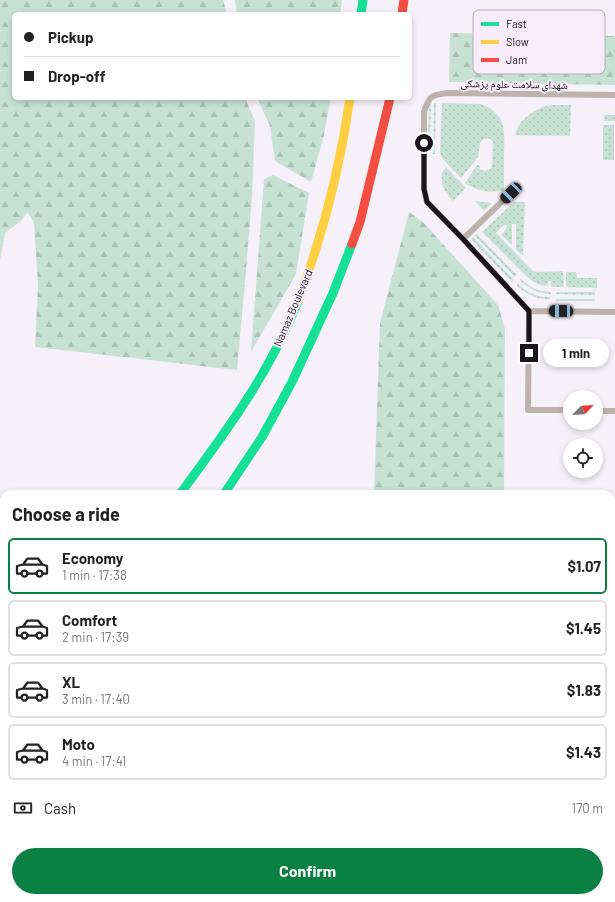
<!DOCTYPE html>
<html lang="en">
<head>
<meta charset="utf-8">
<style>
  :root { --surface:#fff; --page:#f2f2f2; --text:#222; --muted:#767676; --line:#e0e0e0; --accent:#0b8043 }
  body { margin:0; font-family:Barlow,"Noto Naskh Arabic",sans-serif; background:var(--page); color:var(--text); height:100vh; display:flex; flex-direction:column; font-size:15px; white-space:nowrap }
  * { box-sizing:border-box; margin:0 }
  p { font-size:13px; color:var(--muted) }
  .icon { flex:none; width:22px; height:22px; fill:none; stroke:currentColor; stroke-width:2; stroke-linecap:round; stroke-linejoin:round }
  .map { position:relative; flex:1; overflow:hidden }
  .details { position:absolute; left:0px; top:490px; width:615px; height:412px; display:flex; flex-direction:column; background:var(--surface); border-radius:12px 12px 0 0; box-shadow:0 2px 6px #0003 }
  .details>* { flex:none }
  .top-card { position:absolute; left:12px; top:12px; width:400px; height:88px; border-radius:6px; box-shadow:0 2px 6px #0003; display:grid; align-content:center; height:88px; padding:0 12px; background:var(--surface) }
  .needle { width:26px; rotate:65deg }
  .controls { position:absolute; left:563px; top:390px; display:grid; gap:8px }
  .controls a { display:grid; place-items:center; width:40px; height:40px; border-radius:50%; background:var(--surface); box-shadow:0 2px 6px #0003; font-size:20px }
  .end { position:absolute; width:18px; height:18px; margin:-9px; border:5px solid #181419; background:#fff; box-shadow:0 0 0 2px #fff }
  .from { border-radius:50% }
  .bubble { position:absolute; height:28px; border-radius:14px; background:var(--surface); box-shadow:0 2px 6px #0003; font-size:13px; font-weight:700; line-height:28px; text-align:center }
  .car { position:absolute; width:12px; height:24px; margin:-12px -6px; border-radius:5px; box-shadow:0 0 3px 1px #0007; background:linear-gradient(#222 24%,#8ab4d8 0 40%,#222 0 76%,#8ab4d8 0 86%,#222 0) }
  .top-card b { display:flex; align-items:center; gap:14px; height:38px; font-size:15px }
  .top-card b+b { border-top:1px solid var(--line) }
  .top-card i { width:10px; height:10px; background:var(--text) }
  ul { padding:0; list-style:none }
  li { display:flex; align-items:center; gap:12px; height:56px; margin:0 8px 6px; padding:0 4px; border:2px solid var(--line); border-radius:6px }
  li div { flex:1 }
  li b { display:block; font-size:15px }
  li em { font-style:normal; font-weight:700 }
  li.active { border-color:var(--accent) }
  li>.icon { width:36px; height:36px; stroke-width:1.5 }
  h2 { padding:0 12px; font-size:18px; line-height:48px }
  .pay { display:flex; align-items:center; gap:10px; height:44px; padding:0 12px; font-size:15px }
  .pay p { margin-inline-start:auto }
  .button { display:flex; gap:8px; margin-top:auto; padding:8px 12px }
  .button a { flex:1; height:46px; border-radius:24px; background:var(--accent); color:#fff; font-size:16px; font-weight:700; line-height:46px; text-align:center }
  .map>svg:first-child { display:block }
  .built { fill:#f2e6f5 }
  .grass { fill:url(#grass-dots) }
  .forest { fill:url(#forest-firs) }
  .park { fill:url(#park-tufts) }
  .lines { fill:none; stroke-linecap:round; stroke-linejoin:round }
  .lane { stroke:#beb3ac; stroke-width:6 }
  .fast { stroke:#16e098; stroke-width:9 }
  .slow { stroke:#ffcf43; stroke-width:9 }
  .jam { stroke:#f24e42; stroke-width:9 }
  .route { stroke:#181419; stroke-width:5 }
  .labels { text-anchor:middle; stroke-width:4; stroke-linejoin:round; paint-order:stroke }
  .street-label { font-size:11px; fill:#181419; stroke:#f8ecfb }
  .key { fill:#f8ecfb; stroke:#b5abb7; stroke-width:1 }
  .key-label { font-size:11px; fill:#181419 }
</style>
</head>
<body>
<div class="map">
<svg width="615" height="902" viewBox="0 0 615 902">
  <defs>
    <pattern id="grass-dots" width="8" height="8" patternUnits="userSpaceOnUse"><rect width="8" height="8" fill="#c7e2d5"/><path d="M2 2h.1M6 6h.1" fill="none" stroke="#aac1b6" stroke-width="1.8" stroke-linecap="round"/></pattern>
    <pattern id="forest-firs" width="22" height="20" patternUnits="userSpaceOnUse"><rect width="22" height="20" fill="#c7e2d5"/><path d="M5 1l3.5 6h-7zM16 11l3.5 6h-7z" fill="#aac1b6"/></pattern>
    <pattern id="park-tufts" width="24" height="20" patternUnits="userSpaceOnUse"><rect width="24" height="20" fill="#c7e2d5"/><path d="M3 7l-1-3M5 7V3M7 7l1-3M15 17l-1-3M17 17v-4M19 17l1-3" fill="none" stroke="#aac1b6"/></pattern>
  </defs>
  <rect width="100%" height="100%" fill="#f6f0f8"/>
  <path class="built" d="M615,517V838L611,829V519Z"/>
  <path class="grass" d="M429,103H431L430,151L428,149Z
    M434,103H436L435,154H433Z
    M442,103L481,104C505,113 505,129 504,152C504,165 504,177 504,190C489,194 478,191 465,183L477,165L480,166L479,169L485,171L491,169L492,164L493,142L490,139H483L480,143L478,157L461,178L443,159L440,154Z
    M551,105H571L570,136L515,135C518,120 536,107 551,105Z
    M604,115H615V121H604Z
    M603,125H614V160H603Z
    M446,167L466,188L453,201C445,193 440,185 442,173Z
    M475,201L492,203L484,211Z
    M514,202H525L523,256L516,249V224H512V245L501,235L506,229L507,225H504L496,233L533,271L537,272L563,271L564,287H551V281H548V286C540,286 533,282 527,277L482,232Z
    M477,234L517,275L515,277L475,236Z
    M473,237L514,280L512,282L471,239Z
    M566,272H576L577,278H597V288L568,287L566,285Z
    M521,279C530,287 538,292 551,292V294C538,294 529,289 520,280Z
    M518,284C527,292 537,298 550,297V299C536,300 526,294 516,285Z
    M556,292H595V295L556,294Z
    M556,299H595V301H556Z"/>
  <path class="forest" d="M0,0H223L227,14H14V98H245L255,121L252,197L245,282L237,370L35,347L38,284L34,223L28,212L21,221L5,233L0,260Z
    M235,0H342L340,14H237Z
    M450,33L615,36V85L449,82Z
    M257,98H331L323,139L311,182L275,161L270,126Z
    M273,175L309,193L296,274L251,352L264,179Z
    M409,212L422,221L498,305L505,329L504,494H374L380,323Z"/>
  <path class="park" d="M4,797V894L0,900V800Z"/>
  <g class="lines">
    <path class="lane" d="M463,239L511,193
      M529,311L463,239L427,202L424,189V112C429,96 431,95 447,93L615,95
      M570,410H528L529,311L615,312
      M596,411H615"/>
    <path class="fast" d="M361,14L363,0
      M180,494C225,433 270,373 298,301
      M224,494L262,437L292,382L333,293L352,244
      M611,869H615"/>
    <path class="slow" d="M298,301C323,235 340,168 350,98
      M0,773L4,770"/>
    <path class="jam" d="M402,14L404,0
      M352,244L360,222L390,98
      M0,725L4,721
      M611,888H615"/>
  </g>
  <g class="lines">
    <path class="route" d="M424,143V189L427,202L463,239L529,311V353"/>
  </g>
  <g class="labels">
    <g class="street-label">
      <text transform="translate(514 84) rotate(1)" y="4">شهدای سلامت علوم پزشکی</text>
      <text transform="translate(293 308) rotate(-67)" y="4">Namaz Boulevard</text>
    </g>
  </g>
  <rect x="473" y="10" width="132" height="64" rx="6" class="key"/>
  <rect x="481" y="22" width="18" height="4" fill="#16e098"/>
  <rect x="481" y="40" width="18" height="4" fill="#ffcf43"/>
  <rect x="481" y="58" width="18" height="4" fill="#f24e42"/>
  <g class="key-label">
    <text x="506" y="28">Fast</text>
    <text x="506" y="46">Slow</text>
    <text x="506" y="64">Jam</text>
  </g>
</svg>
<div class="controls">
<a><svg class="needle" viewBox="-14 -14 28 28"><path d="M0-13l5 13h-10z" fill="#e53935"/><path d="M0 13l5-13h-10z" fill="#767676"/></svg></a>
<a><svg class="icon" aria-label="locate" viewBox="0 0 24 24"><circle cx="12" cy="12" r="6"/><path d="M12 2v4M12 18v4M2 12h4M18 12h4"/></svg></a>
</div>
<i class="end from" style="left:424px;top:143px"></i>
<i class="end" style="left:529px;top:353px"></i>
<div class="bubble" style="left:543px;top:339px;width:66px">1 min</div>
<i class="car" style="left:511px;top:193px;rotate:226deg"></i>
<i class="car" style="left:561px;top:311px;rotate:271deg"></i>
<div class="top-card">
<b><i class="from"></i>Pickup</b>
<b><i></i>Drop-off</b>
</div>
<section class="details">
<h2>Choose a ride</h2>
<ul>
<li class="active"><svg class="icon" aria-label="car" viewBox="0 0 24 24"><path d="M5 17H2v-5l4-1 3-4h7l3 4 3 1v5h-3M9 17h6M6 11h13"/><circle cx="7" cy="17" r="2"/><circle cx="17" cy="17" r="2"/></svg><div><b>Economy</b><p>1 min · 17:38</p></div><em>$1.07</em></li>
<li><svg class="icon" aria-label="car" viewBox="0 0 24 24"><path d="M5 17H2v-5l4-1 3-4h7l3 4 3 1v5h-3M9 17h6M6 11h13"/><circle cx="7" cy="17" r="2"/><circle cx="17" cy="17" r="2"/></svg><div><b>Comfort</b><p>2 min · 17:39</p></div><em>$1.45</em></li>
<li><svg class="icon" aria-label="car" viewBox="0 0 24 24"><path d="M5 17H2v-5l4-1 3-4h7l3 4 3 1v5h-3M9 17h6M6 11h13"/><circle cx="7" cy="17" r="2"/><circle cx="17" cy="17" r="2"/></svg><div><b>XL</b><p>3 min · 17:40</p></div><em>$1.83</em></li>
<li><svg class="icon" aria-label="car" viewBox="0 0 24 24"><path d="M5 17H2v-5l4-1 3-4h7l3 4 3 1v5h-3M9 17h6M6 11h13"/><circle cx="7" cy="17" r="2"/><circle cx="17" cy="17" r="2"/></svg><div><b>Moto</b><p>4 min · 17:41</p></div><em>$1.43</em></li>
</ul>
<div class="pay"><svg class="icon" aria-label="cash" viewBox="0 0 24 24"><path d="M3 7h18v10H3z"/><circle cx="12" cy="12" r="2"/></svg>Cash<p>170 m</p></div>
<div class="button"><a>Confirm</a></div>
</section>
</div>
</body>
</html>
